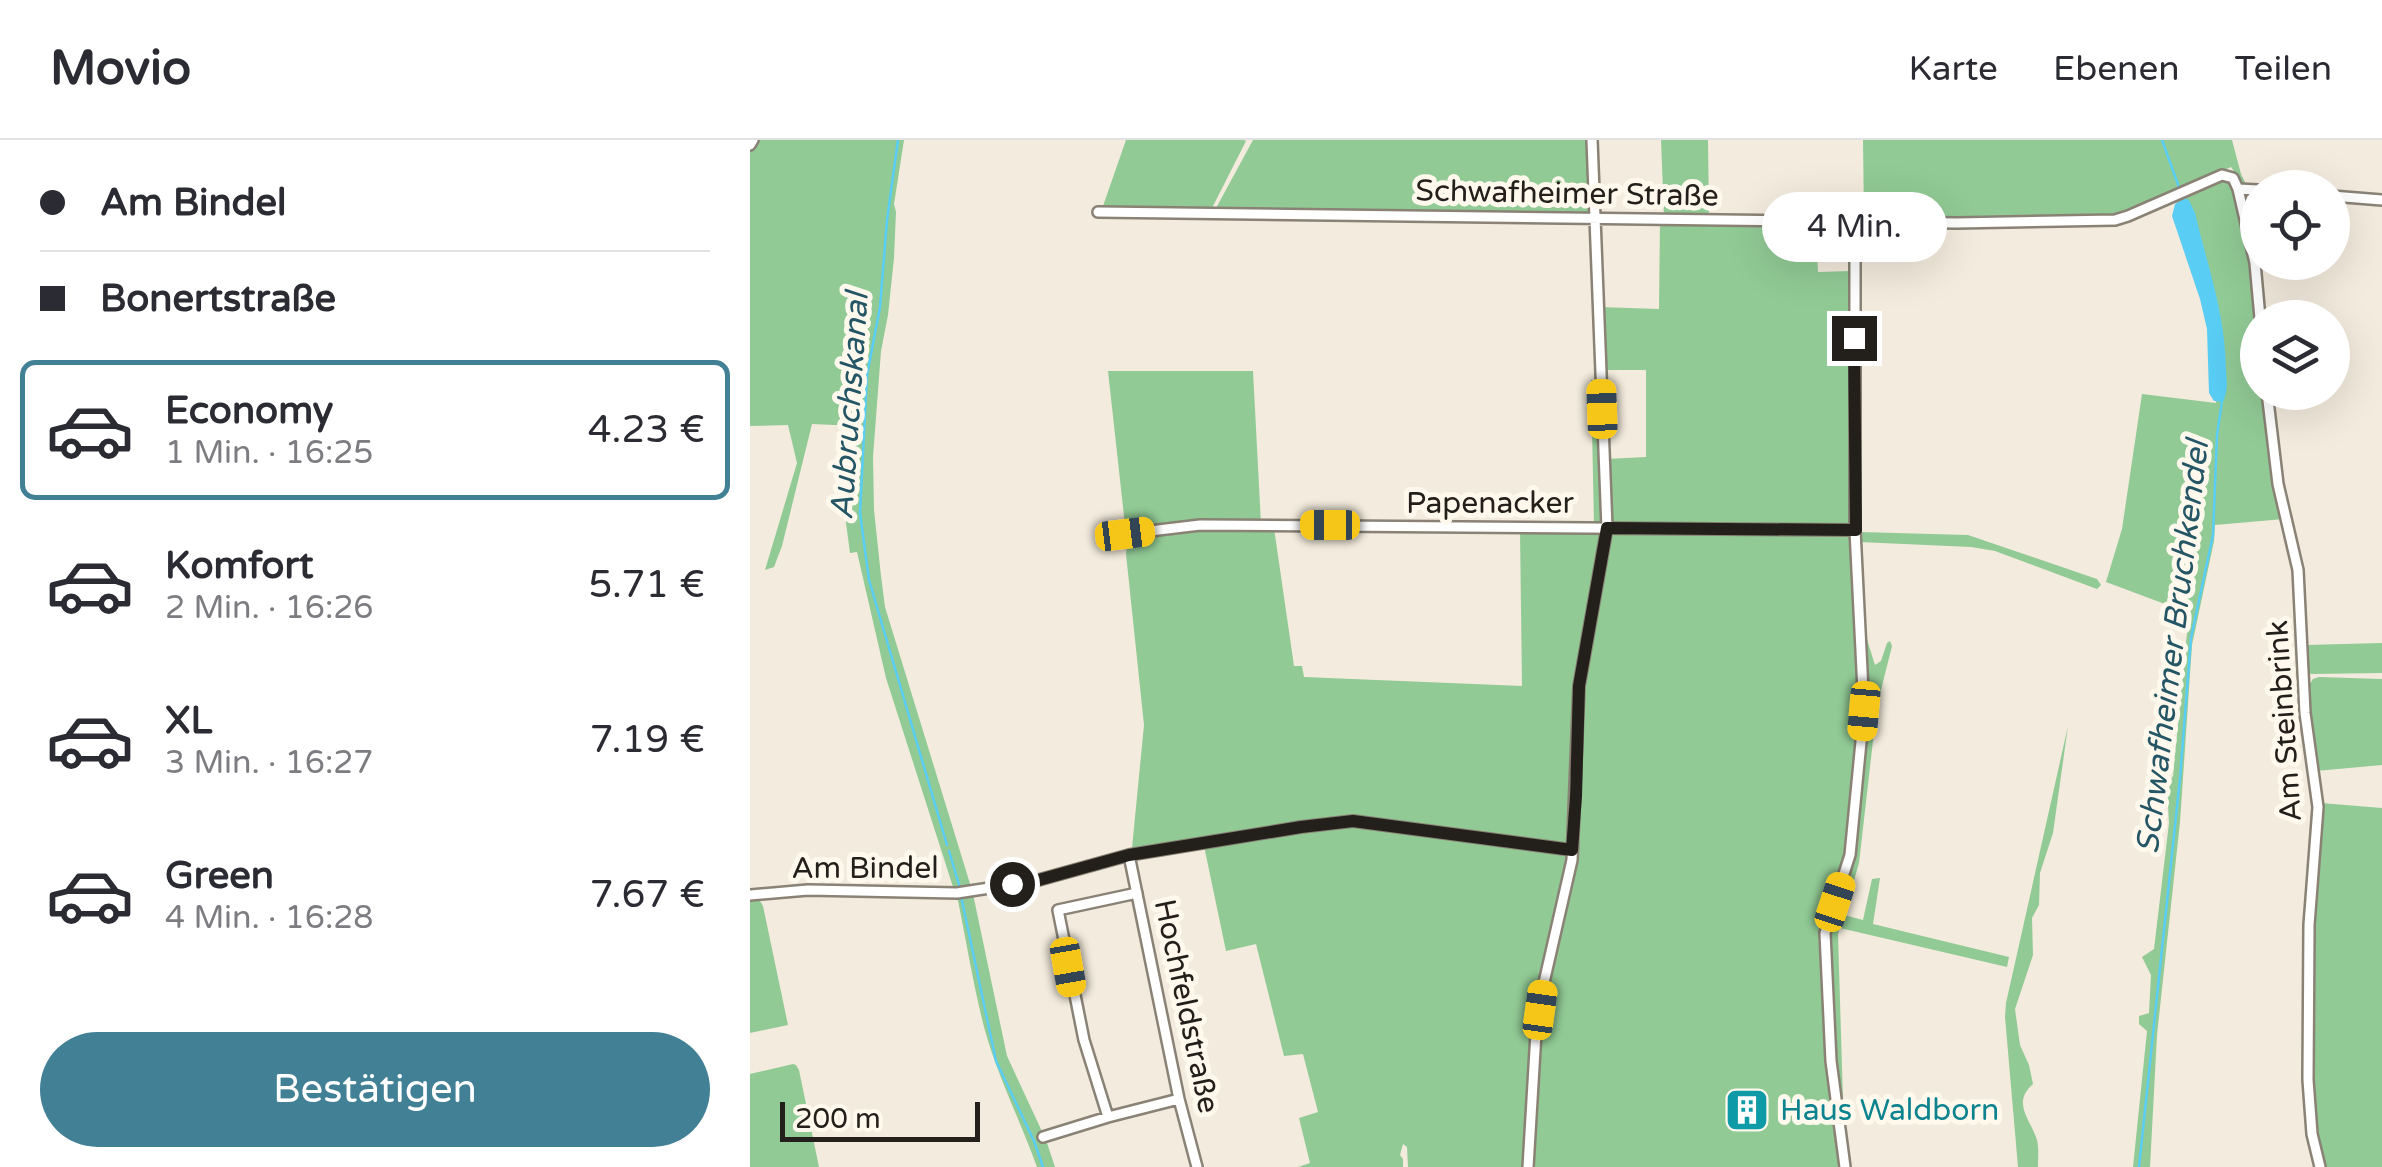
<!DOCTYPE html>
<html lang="de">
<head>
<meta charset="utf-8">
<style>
  :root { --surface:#fff; --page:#f7f7f7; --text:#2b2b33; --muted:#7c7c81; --line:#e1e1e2; --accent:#428096 }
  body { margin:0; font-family:"Varela Round",sans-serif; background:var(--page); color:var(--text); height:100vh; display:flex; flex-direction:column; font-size:38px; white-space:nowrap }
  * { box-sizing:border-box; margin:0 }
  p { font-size:32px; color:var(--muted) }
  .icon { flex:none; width:55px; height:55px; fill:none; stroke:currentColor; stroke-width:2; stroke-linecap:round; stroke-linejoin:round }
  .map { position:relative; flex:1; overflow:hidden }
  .panel { display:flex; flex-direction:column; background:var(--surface); width:750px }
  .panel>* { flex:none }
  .hud { display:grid; align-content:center; height:220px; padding:0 40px; background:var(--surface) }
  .tools { position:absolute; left:1490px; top:30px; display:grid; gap:20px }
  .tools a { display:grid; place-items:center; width:110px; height:110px; border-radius:50%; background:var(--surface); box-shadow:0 10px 40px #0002; font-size:50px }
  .scale { position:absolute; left:30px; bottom:25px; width:200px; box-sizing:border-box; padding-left:10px; border:5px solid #23201b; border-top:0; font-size:28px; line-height:35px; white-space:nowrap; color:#23201b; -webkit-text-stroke:8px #fff8ed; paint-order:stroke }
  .end { position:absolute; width:45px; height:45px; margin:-22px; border:12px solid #23201b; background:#fff; box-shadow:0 0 0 5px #fff }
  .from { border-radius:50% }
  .bubble { position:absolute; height:70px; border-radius:35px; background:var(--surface); box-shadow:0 10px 40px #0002; font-size:32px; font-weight:600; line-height:70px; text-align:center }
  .car { position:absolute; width:30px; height:60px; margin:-30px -15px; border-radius:12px; box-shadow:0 0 8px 2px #0007; background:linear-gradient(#f5c518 24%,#345 0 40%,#f5c518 0 76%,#345 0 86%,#f5c518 0) }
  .hud b { display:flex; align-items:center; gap:35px; height:95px; font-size:38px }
  .hud b+b { border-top:2px solid var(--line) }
  .hud i { width:25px; height:25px; background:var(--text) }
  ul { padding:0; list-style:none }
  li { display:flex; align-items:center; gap:30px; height:140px; margin:0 20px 15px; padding:0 20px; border:5px solid transparent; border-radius:15px }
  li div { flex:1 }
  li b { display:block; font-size:38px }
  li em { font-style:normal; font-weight:600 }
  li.on { border-color:var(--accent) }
  li>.icon { width:90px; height:90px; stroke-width:1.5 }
  .action { display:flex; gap:20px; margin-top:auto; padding:20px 40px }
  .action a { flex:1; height:115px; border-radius:60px; background:var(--accent); color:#fff; font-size:40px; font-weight:600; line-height:115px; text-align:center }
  header { display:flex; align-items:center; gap:60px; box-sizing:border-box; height:140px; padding:0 50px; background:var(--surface); border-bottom:2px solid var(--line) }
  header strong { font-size:48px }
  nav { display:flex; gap:55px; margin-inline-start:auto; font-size:35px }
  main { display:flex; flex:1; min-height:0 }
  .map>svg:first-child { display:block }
  .green { fill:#91ca95 }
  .water { fill:#59cdf4 }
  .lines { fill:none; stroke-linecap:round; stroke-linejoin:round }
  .stream { stroke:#59cdf4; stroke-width:2.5 }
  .minor-casing { stroke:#898275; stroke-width:14 }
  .minor { stroke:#fff; stroke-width:9 }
  .route { stroke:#23201b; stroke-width:12 }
  .labels { text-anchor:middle; stroke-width:10; stroke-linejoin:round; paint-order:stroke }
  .street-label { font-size:30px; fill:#23201b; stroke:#fff8ed }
  .culture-label { font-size:30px; fill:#0d838f; stroke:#fff8ed; text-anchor:start }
  .water-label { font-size:32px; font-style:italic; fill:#255666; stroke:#fff8ed }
</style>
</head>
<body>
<header>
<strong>Movio</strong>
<nav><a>Karte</a><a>Ebenen</a><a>Teilen</a></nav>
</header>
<main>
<section class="panel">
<div class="hud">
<b><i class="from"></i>Am Bindel</b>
<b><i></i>Bonertstraße</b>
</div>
<ul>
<li class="on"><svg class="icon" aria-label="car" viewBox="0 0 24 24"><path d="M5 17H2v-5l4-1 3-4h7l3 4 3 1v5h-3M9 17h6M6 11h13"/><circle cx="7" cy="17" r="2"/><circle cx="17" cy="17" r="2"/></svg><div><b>Economy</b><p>1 Min. · 16:25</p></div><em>4.23 €</em></li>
<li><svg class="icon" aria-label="car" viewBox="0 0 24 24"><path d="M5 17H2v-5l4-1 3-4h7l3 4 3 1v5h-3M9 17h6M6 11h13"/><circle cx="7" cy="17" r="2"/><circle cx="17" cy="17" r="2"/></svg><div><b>Komfort</b><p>2 Min. · 16:26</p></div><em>5.71 €</em></li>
<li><svg class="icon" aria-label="car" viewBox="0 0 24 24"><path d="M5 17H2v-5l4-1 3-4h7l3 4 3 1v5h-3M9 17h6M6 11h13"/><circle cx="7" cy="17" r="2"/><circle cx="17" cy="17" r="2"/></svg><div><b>XL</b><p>3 Min. · 16:27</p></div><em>7.19 €</em></li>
<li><svg class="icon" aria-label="car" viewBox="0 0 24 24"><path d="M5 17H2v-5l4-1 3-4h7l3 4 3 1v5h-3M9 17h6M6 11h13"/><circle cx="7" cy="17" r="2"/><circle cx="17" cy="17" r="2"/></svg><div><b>Green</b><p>4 Min. · 16:28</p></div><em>7.67 €</em></li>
</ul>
<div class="action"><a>Bestätigen</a></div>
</section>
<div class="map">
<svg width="1632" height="1027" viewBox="0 0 1632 1027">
  <rect width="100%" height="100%" fill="#f3ebdd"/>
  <path class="green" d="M0,0H154L144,64L146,72L144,118L138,175L131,211L123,317L124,370L131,436L135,467L221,747L204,750L136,538L107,412L100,413L96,383L98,334L107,286L62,284L32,406L24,427L15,430L47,323L38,285L0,286Z
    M376,0H494L496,1L461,70L355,69L353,66Z
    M503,0H840L841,71L840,75L465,70Z
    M911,0H958L959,77H914Z
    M1113,0H1482L1491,34L1497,46L1491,42L1481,27L1365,77L1206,80L1114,79Z
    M1473,38L1481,41L1499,103L1507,180L1508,252L1514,253L1534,379L1465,385L1464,401L1442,505L1430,682L1407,895L1400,1027H1383L1397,891L1389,884V876L1399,873L1401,835L1392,817L1404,809L1419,683L1417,646L1423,636L1439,473L1356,442L1372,389L1392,254L1466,263L1469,237L1456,138L1425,58Z
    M910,81L1066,85L1068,132L1102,131L1103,396L1114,490L1125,525L1131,521L1137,503L1140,501L1142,506L1127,566L1109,723L1094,775L1113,780L1122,739L1130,738L1123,784L1259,817L1257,827L1090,788L1088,794L1095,1027H782C783,968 786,909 796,851C804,803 816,755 826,707L603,678L383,711L382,708L394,585L376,414L379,396L447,387L524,388L544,526H552L554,537L772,546L770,391L860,384L857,319L896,317V230H853L850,167L909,169Z
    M358,231H503L511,384L378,390L375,385Z
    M841,240H848L853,382L844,385Z
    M1110,392L1218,395L1347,439L1351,445L1347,449L1245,411L1221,407L1109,402L1108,394Z
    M1632,503V533L1561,534L1556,530V505Z
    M1569,537L1632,539V625L1566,631L1555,552L1563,539Z
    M1318,586L1303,693L1290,733L1289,765L1282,778L1283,815L1265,869L1270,905L1279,925L1283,944C1261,963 1281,980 1287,1000C1289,1008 1288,1019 1288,1027H1268L1255,877L1256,863Z
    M1571,663L1632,668V1027H1573L1570,1015L1560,938L1563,785Z
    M604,684L818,714L789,855L777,960L774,1027H658L657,1007L653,1004L650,1015L653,1019V1027H548L560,1023L549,978L568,972L553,914L534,916L506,804L476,811L454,706Z
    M223,754L257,916L296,1000L305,1027H287C270,980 247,935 234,887C223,844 216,799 207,756Z
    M0,758L9,759L13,766L38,885L0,893Z
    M43,924L46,925L49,930L69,1027H0V934Z"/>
  <path class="water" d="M1435,58L1439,60L1445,73C1458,128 1475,172 1476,230C1477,242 1478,251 1473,262L1464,261L1459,253L1457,189L1450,159L1422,76L1425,64Z"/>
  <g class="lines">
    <path class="stream" d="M148,0L137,80L130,167L117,235L110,373L119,440L197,705
      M1412,0L1430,50
      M199,711L210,748
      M211,756L246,921L284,1001L293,1027
      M1389,1027L1430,638L1441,498L1463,395L1467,295L1472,261"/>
    <defs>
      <path id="minor" d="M0,5L3,0
        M1488,49L1508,50
        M1582,56L1632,60
        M348,72L1207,83L1365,80L1378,76L1472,35L1483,38L1488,49L1505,123L1510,178
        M1517,252L1528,344L1548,430L1555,573L1568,667L1559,785L1558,940L1562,994L1570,1027
        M375,394L450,385L1105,390
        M379,715L429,959L447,1027
        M0,755L58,750L207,753L285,741L379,715L551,687L603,681L822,710
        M358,977L334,900L308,770L387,753
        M293,997L358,977L429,959
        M778,1027L786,893L793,847L822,720L829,546L857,388L842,0
        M1095,1027L1081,921L1075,793L1100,715L1114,571L1105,390V82"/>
    </defs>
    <use href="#minor" class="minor-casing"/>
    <use href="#minor" class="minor"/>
  </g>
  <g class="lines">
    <path class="route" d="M262,744L285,741L379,715L551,687L603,681L822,710L826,656L829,546L857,388L1106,390L1104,198"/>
  </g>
  <defs>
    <symbol id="building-square" viewBox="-11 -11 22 22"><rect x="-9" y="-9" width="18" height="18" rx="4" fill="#0f9aa8" stroke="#fff8ed"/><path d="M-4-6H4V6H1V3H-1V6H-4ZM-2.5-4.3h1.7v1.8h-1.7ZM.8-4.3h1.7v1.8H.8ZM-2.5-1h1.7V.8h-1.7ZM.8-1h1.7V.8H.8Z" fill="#fff"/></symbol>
  </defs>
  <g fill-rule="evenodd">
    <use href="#building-square" x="972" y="945" width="50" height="50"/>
  </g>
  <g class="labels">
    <g class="street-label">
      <text transform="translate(817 53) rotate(1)" y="10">Schwafheimer Straße</text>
      <text x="740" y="373">Papenacker</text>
      <text transform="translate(1534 581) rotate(-94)" y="10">Am Steinbrink</text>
      <text x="115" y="738">Am Bindel</text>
      <text transform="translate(437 866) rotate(78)" y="10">Hochfeldstraße</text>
    </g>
    <g class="culture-label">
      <text x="1030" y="980">Haus Waldborn</text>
    </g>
    <g class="water-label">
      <text transform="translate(99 266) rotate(-86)" y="11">Aubruchskanal</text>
      <text transform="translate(1422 507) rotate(-83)" y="11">Schwafheimer Bruchkendel</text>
    </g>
  </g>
</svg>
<div class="tools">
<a><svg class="icon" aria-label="locate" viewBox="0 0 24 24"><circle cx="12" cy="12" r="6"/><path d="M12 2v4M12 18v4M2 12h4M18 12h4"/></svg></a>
<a><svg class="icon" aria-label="layers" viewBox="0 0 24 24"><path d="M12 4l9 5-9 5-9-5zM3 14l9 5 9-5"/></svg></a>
</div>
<div class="scale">200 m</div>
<i class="end from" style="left:262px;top:744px"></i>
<i class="end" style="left:1104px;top:198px"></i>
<div class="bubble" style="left:1012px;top:52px;width:185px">4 Min.</div>
<i class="car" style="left:852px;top:269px;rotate:358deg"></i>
<i class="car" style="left:580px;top:385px;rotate:270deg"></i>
<i class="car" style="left:375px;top:394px;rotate:83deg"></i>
<i class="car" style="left:1114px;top:571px;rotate:185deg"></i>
<i class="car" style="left:1085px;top:762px;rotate:18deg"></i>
<i class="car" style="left:318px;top:827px;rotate:170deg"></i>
<i class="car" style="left:790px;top:870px;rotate:8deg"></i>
</div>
</main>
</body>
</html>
